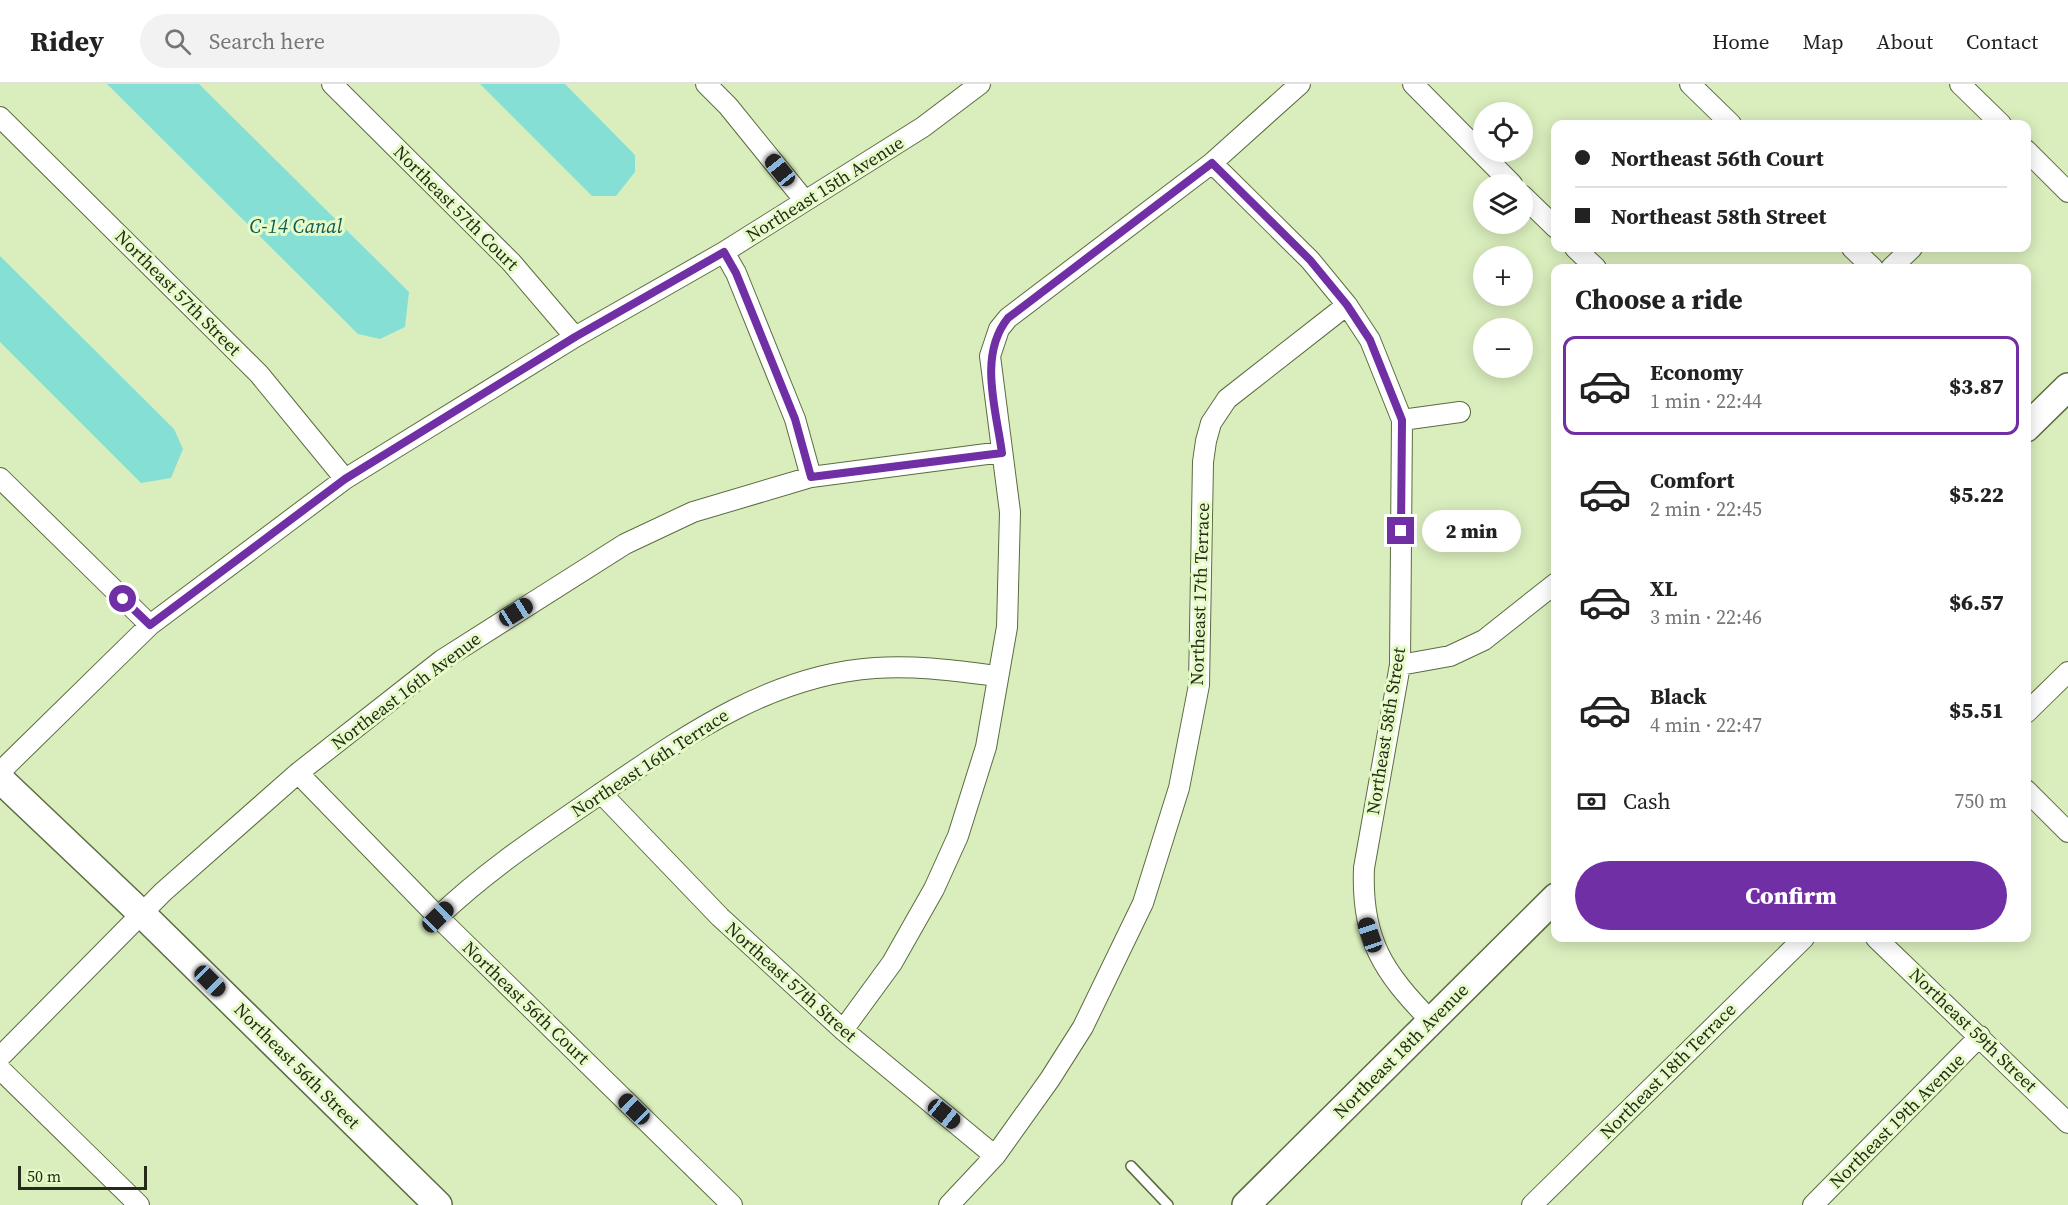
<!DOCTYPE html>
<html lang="en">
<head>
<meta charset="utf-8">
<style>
  :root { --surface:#fff; --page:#f2f2f2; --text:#222; --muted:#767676; --line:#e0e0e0; --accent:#702fa4 }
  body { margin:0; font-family:"Source Serif 4",serif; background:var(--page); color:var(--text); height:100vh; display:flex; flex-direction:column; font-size:22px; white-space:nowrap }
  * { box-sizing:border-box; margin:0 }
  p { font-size:20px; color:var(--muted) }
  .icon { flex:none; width:33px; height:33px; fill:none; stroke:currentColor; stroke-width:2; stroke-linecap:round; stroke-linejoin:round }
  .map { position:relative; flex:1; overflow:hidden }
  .side { position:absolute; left:1551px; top:180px; width:480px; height:678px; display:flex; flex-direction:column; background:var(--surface); border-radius:12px; box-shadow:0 3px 15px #0003 }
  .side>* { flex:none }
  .banner { position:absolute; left:1551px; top:36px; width:480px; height:132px; border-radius:12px; box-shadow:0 3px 15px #0003; display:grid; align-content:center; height:132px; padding:0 24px; background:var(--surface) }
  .tools { position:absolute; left:1473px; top:18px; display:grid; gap:12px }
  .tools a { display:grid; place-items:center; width:60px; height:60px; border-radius:50%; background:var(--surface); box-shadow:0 3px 15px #0003; font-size:30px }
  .scale { position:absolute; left:18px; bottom:15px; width:129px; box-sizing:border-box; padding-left:6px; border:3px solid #242c19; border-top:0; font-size:16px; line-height:21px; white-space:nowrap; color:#242c19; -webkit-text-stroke:4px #e7fbc9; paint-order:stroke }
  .end { position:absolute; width:27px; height:27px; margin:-14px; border:8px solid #702fa4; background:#fff; box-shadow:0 0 0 3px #fff }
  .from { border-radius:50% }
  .bubble { position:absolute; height:42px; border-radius:21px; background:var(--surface); box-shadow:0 3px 15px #0003; font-size:20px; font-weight:800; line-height:42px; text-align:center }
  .car { position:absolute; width:18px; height:36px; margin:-18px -9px; border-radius:8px; box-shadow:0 0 4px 2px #0007; background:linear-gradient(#222 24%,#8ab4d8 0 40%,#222 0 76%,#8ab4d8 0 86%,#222 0) }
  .banner b { display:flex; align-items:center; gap:21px; height:57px; font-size:22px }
  .banner b+b { border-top:2px solid var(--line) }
  .banner i { width:15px; height:15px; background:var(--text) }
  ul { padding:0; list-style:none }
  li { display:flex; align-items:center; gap:18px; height:99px; margin:0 12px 9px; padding:0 12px; border:3px solid transparent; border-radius:12px }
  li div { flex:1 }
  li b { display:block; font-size:22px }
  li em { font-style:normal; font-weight:800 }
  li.active { border-color:var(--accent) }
  li>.icon { width:54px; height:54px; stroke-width:1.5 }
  h2 { padding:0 24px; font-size:27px; line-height:72px }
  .pay { display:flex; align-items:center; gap:15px; height:66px; padding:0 24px; font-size:22px }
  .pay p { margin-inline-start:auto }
  .cta { display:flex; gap:12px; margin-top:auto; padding:12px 24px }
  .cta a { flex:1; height:69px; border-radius:36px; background:var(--accent); color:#fff; font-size:24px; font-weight:800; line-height:69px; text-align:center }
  header { display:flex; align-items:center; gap:36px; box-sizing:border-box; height:84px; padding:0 30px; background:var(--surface); border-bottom:2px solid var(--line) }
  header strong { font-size:28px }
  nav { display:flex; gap:33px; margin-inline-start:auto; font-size:21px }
  .search { width:420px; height:54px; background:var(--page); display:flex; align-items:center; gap:15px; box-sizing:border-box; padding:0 21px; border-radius:33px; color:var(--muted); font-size:22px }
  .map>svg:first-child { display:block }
  .water { fill:#85dfd4 }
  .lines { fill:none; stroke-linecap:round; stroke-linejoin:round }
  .lane-casing { stroke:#5b6c40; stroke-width:12 }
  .street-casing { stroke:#5b6c40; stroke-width:22 }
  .secondary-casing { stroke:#5b6c40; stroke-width:30 }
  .lane { stroke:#fff; stroke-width:9 }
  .street { stroke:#fff; stroke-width:20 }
  .secondary { stroke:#fff; stroke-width:27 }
  .route { stroke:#702fa4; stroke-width:8 }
  .labels { text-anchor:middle; stroke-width:6; stroke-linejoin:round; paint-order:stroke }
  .street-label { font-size:18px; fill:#242c19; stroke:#e7fbc9 }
  .water-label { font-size:20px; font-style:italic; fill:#0c5b54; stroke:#e7fbc9 }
</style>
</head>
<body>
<header>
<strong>Ridey</strong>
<div class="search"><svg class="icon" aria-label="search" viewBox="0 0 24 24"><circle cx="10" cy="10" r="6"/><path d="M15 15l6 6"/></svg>Search here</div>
<nav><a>Home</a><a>Map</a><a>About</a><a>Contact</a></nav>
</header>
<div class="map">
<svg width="2068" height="1121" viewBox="0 0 2068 1121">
  <rect width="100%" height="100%" fill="#daeebd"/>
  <path class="water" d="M107,0H199L409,208L405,243L380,255L358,250Z
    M480,0H565L635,71V88L616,112H592Z
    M0,172L174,345L183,365L171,394L141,399L0,258Z"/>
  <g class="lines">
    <defs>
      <path id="lane" d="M1131,1082L1168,1121"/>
      <path id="street" d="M332,0L511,178L575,253
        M706,0L728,22L805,117
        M1413,0L1512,100
        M1690,0L1731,40
        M1960,0L2001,40
        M0,33L259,290L345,395
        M2026,66L2068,108
        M1212,79L1310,176L1347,221L1370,256L1402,336L1400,581L1364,784C1361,855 1383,888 1431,937
        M1522,111L1556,144
        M1575,164L1596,184
        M1852,164L1873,184
        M724,168L736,189L795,335L811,393
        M1891,184L1912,164
        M1402,336L1460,328
        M0,394L150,541
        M1400,581L1450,572L1484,556L1556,499
        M2026,629L2068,588
        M0,688L150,541L345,395L575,253L724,168L923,43L980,0
        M298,689L438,833L732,1121
        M2026,706L2068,748
        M601,709L720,833L843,946L995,1072
        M438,833C487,786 542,750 597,712C682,654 769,591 875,584C916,581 957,587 997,592
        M1876,854L2068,1039
        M843,946L892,879L934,805L958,752L986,663L1007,543L1010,428L990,272L999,245L1008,234L1212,79L1300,0
        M0,973L163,808L298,689L442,576L625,460L693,428L811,393L1002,368
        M0,985L139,1121
        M949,1121L995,1072L1050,995L1083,943L1143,819L1179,704L1199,601L1203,378L1206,357L1211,339L1227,315L1347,221
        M1532,1121L1804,854
        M1813,1121L1980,952"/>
      <path id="secondary" d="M2026,344L2068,303
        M0,695L142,830L438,1121
        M1246,1121L1556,813"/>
    </defs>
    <use href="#lane" class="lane-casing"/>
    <use href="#street" class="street-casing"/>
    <use href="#secondary" class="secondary-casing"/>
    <use href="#lane" class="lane"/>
    <use href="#street" class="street"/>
    <use href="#secondary" class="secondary"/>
  </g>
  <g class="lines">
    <path class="route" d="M123,515L150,541L345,395L575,253L724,168L736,189L795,335L811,393L1002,369C996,325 978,271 1008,234L1212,79L1310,176L1347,221L1370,256L1402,336L1401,447"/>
  </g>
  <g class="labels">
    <g class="street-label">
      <text transform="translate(825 105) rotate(-32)" y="6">Northeast 15th Avenue</text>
      <text transform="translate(456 124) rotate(45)" y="6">Northeast 57th Court</text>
      <text transform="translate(178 209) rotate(45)" y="6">Northeast 57th Street</text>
      <text transform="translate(1200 510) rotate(-88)" y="6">Northeast 17th Terrace</text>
      <text transform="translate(406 607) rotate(-37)" y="6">Northeast 16th Avenue</text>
      <text transform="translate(1386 647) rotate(-81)" y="6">Northeast 58th Street</text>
      <text transform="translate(650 679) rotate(-33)" y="6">Northeast 16th Terrace</text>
      <text transform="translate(791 898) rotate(42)" y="6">Northeast 57th Street</text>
      <text transform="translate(526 919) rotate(44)" y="6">Northeast 56th Court</text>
      <text transform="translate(1973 946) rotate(44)" y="6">Northeast 59th Street</text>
      <text transform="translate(1401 967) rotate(-45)" y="6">Northeast 18th Avenue</text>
      <text transform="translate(297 982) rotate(45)" y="6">Northeast 56th Street</text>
      <text transform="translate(1668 987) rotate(-45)" y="6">Northeast 18th Terrace</text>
      <text transform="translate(1897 1037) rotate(-45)" y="6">Northeast 19th Avenue</text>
    </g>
    <g class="water-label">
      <text x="296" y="149">C-14 Canal</text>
    </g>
  </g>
</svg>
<div class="tools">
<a><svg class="icon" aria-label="locate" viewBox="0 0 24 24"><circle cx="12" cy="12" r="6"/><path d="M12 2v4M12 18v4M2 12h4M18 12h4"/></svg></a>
<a><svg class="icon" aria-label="layers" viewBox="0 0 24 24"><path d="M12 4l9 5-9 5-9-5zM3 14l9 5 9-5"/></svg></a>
<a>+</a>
<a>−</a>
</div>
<div class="scale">50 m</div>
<i class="end from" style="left:123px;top:515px"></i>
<i class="end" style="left:1401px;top:447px"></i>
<div class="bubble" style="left:1422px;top:426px;width:99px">2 min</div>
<i class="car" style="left:780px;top:86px;rotate:321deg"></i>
<i class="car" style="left:516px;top:528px;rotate:58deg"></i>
<i class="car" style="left:438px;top:833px;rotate:46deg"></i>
<i class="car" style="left:1370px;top:851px;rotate:341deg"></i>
<i class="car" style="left:210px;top:897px;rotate:135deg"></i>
<i class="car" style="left:634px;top:1025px;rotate:314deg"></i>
<i class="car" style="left:944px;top:1030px;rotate:129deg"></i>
<div class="banner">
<b><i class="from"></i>Northeast 56th Court</b>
<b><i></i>Northeast 58th Street</b>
</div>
<section class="side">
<h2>Choose a ride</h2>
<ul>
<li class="active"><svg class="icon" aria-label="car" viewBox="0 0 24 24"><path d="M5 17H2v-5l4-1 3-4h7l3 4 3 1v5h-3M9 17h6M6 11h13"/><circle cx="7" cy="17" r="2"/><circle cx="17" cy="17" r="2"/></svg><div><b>Economy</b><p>1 min · 22:44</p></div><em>$3.87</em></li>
<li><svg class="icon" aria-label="car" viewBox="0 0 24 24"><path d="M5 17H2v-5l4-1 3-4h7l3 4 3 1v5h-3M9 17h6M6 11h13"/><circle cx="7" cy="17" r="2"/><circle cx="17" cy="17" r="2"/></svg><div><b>Comfort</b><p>2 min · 22:45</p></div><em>$5.22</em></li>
<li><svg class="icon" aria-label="car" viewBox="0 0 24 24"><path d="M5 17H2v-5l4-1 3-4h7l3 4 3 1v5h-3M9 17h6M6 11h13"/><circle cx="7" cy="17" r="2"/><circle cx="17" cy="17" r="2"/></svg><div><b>XL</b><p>3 min · 22:46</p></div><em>$6.57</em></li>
<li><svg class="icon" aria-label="car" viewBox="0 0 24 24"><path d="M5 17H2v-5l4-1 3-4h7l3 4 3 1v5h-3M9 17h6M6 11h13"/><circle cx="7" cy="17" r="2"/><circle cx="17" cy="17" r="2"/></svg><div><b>Black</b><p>4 min · 22:47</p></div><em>$5.51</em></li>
</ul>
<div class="pay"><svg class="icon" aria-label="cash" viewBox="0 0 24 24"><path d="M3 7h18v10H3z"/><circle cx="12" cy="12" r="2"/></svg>Cash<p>750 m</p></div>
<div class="cta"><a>Confirm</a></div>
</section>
</div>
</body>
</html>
